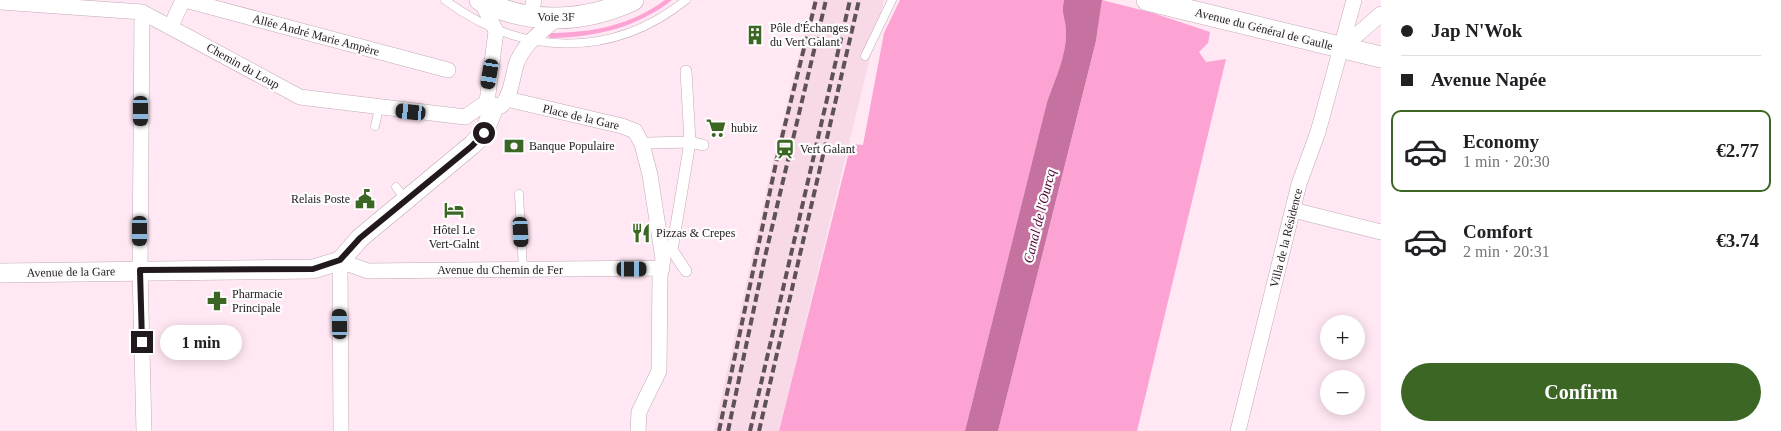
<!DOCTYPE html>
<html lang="en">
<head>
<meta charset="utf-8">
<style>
  :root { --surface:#fff; --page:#f2f2f2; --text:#202124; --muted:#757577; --line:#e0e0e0; --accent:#3b6623 }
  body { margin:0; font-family:"Times New Roman",serif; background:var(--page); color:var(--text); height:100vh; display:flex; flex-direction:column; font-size:19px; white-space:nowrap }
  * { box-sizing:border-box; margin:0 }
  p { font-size:16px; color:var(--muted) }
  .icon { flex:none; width:28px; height:28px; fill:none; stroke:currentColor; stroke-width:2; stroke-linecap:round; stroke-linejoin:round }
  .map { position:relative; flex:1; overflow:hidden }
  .panel { display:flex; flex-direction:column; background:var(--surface); width:400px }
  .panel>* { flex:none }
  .banner { display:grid; align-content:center; height:110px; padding:0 20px; background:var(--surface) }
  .controls { position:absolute; left:1320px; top:315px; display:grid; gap:10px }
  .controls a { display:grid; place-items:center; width:45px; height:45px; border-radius:50%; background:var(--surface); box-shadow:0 2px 12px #0003; font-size:25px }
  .end { position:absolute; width:22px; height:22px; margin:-11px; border:6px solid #22191e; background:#fff; box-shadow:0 0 0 2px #fff }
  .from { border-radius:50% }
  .bubble { position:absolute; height:35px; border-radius:18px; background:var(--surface); box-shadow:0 2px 12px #0003; font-size:16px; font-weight:700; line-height:35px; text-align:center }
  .car { position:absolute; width:15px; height:30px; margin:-15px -8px; border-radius:6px; box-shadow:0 0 4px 1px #0007; background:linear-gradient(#222 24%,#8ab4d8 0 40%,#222 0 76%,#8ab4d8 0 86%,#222 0) }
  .banner b { display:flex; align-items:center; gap:18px; height:48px; font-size:19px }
  .banner b+b { border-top:1px solid var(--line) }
  .banner i { width:12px; height:12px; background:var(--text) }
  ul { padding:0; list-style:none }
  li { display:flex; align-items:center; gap:15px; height:82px; margin:0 10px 8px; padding:0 10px; border:2px solid transparent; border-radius:10px }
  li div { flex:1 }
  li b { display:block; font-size:19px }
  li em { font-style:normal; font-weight:700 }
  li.on { border-color:var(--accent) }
  li>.icon { width:45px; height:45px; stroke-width:1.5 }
  .cta { display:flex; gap:10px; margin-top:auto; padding:10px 20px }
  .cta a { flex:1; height:58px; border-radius:30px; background:var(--accent); color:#fff; font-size:20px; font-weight:700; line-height:58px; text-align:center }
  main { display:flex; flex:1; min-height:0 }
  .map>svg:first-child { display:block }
  .built { fill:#f8d9e8 }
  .green { fill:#fca3d3 }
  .water { fill:#c672a1 }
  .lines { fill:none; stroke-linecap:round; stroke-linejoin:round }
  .service-casing { stroke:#c0aab5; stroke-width:9 }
  .pedestrian-casing { stroke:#c0aab5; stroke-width:12 }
  .minor-casing { stroke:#c0aab5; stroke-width:16 }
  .tertiary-casing { stroke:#c0aab5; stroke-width:20 }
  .secondary-casing { stroke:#c0aab5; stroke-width:22 }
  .service { stroke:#fff; stroke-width:8 }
  .pedestrian { stroke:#fff; stroke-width:11 }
  .minor { stroke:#fff; stroke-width:15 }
  .tertiary { stroke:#fff; stroke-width:19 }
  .secondary { stroke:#fff; stroke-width:21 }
  .rail { stroke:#5e5158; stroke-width:4; stroke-dasharray:8 4; stroke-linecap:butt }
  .route { stroke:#22191e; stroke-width:6 }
  .labels { text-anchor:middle; stroke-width:4.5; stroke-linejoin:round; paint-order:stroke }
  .street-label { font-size:12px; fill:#22191e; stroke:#fcfcfc }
  .poi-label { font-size:12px; fill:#22191e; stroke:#fcfcfc; text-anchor:start }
  .water-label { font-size:14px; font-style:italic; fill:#530439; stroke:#fcfcfc }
</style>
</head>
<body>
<main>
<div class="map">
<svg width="1381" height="431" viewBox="0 0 1381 431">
  <rect width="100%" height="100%" fill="#ffe7f3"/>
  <path class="built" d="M813,0H884L779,431H714L773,161Z"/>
  <path class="green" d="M665,0H672C638,27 594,38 550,38L548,36L550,33C591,33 632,25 665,0Z
    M900,0H1064C1061,14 1065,17 1066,30C1067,55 1055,79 1047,102L965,431H779L851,144L863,145L884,33Z
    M1102,0L1153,13L1210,32L1208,43L1199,52L1206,62L1226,59L1137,431H998L1096,41Z"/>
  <path class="water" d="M1064,0H1102L1096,41L998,431H965L1047,102C1055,79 1067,55 1066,30C1065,17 1061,14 1064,0Z"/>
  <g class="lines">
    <defs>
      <path id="service" d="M445,0C520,56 611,60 686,0
        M865,56L892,0
        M375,126L379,108
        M396,187L406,200
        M519,194L523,270"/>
      <path id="pedestrian" d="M686,71L690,142L672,250L686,271
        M649,143L690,142L703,145"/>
      <path id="minor" d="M185,0L448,70
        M481,1L496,31L487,102
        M0,2L142,12L300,97L465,117L487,102
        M142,12L140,270L144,431
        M530,17L534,0
        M171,26L183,0
        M1342,48L1381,14
        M507,99L622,126L635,131L642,144L650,175L663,259L660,276L659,371L639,412L638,431
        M501,106C512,95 512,76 517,62C525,43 541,32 556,19
        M1293,210L1381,232
        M341,431L340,261L368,271L662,268
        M1238,431L1299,184L1318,132L1354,0"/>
      <path id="tertiary" d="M0,273L313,269L340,261L360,238L472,145L484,133L494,107"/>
      <path id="secondary" d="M480,0C528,25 584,23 633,0
        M1147,0L1381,57"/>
    </defs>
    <use href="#service" class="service-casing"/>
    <use href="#pedestrian" class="pedestrian-casing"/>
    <use href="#minor" class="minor-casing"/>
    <use href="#tertiary" class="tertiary-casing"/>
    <use href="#secondary" class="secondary-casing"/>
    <use href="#service" class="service"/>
    <use href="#pedestrian" class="pedestrian"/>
    <use href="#minor" class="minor"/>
    <use href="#tertiary" class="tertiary"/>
    <use href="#secondary" class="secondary"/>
    <path class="rail" d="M719,431L779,149L816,0
      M728,431L764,261L826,0
      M750,431L850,0
      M759,431L859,0"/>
  </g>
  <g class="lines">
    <path class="route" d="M142,342L140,270L313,269L340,260L360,238L472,146L484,133"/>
  </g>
  <defs>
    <symbol id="building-bare" viewBox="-9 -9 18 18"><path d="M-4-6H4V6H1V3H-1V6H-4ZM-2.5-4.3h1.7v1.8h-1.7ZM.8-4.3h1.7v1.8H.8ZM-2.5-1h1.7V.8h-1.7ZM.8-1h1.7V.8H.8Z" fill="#3b6623" stroke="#fcfcfc" stroke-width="2.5" paint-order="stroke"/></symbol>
    <symbol id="supermarket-bare" viewBox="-9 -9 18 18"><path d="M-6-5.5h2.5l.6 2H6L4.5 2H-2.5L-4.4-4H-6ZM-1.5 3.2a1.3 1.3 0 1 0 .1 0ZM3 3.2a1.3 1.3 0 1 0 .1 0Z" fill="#3b6623" stroke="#fcfcfc" stroke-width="2.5" paint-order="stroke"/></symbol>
    <symbol id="bank-bare" viewBox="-9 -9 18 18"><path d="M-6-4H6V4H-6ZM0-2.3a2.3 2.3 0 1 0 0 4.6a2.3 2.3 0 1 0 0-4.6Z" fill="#3b6623" stroke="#fcfcfc" stroke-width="2.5" paint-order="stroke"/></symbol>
    <symbol id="station-bare" viewBox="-9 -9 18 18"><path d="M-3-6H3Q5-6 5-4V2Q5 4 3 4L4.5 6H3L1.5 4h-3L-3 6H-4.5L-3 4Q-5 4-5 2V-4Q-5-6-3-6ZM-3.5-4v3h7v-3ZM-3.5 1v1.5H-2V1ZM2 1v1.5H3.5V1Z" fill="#3b6623" stroke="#fcfcfc" stroke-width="2.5" paint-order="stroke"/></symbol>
    <symbol id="civic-bare" viewBox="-9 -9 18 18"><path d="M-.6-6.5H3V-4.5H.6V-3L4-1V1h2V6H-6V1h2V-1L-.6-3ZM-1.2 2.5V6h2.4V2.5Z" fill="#3b6623" stroke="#fcfcfc" stroke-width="2.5" paint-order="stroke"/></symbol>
    <symbol id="hotel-bare" viewBox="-9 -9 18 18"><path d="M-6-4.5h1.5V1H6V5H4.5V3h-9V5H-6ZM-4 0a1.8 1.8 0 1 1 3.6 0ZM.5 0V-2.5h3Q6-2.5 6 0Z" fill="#3b6623" stroke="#fcfcfc" stroke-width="2.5" paint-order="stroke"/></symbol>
    <symbol id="restaurant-bare" viewBox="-9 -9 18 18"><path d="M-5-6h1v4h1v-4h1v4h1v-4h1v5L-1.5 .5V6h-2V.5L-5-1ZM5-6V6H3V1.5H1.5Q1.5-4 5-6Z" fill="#3b6623" stroke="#fcfcfc" stroke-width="2.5" paint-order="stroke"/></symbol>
    <symbol id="pharmacy-bare" viewBox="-9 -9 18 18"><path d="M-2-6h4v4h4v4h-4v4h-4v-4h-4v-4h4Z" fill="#3b6623" stroke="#fcfcfc" stroke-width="2.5" paint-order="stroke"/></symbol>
  </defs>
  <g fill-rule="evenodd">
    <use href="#building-bare" x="741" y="21" width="28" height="28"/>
    <use href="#supermarket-bare" x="702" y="114" width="28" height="28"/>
    <use href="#bank-bare" x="500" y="132" width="28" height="28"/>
    <use href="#station-bare" x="771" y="135" width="28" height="28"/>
    <use href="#civic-bare" x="351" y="185" width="28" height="28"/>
    <use href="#hotel-bare" x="440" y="196" width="28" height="28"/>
    <use href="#restaurant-bare" x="627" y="219" width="28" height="28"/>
    <use href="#pharmacy-bare" x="203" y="287" width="28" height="28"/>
  </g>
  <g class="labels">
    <g class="street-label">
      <text x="556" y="21">Voie 3F</text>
      <text transform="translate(1264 29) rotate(14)" y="4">Avenue du Général de Gaulle</text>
      <text transform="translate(316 35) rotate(15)" y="4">Allée André Marie Ampère</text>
      <text transform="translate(243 66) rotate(29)" y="4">Chemin du Loup</text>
      <text transform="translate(581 117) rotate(13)" y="4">Place de la Gare</text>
      <text transform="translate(1286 238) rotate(-76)" y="4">Villa de la Résidence</text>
      <text x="500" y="274">Avenue du Chemin de Fer</text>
      <text transform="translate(71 272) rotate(-1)" y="4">Avenue de la Gare</text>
    </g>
    <g class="poi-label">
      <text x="770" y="32">Pôle d'Échanges<tspan x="770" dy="14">du Vert Galant</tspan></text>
      <text x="731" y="132">hubiz</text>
      <text x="529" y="150">Banque Populaire</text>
      <text x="800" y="153">Vert Galant</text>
      <text x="350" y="203" text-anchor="end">Relais Poste</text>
      <text x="454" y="234" text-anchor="middle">Hôtel Le<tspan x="454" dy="14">Vert-Galnt</tspan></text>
      <text x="656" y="237">Pizzas &amp; Crepes</text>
      <text x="232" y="298">Pharmacie<tspan x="232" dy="14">Principale</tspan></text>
    </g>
    <g class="water-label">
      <text transform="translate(1039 216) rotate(-76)" y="5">Canal de l'Ourcq</text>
    </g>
  </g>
</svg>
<div class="controls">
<a>+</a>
<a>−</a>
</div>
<i class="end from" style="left:484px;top:133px"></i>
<i class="end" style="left:142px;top:342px"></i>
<div class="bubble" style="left:160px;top:325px;width:82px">1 min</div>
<i class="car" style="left:490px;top:74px;rotate:190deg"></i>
<i class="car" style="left:141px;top:111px;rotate:180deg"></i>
<i class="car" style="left:411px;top:112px;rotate:276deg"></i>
<i class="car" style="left:140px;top:231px;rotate:180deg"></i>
<i class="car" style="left:521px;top:232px;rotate:177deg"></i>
<i class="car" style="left:632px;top:269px;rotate:90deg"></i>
<i class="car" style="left:340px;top:324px;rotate:359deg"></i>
</div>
<section class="panel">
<div class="banner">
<b><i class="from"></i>Jap N'Wok</b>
<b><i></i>Avenue Napée</b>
</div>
<ul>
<li class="on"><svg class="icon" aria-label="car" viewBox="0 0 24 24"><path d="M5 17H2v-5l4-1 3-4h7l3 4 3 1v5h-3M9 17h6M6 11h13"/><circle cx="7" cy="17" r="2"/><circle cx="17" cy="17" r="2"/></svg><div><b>Economy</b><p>1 min · 20:30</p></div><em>€2.77</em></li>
<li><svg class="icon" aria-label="car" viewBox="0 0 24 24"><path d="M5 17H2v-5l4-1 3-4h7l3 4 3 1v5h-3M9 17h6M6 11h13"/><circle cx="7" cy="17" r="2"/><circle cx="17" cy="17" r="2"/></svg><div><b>Comfort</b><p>2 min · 20:31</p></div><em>€3.74</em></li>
</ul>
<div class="cta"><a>Confirm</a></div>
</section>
</main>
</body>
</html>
